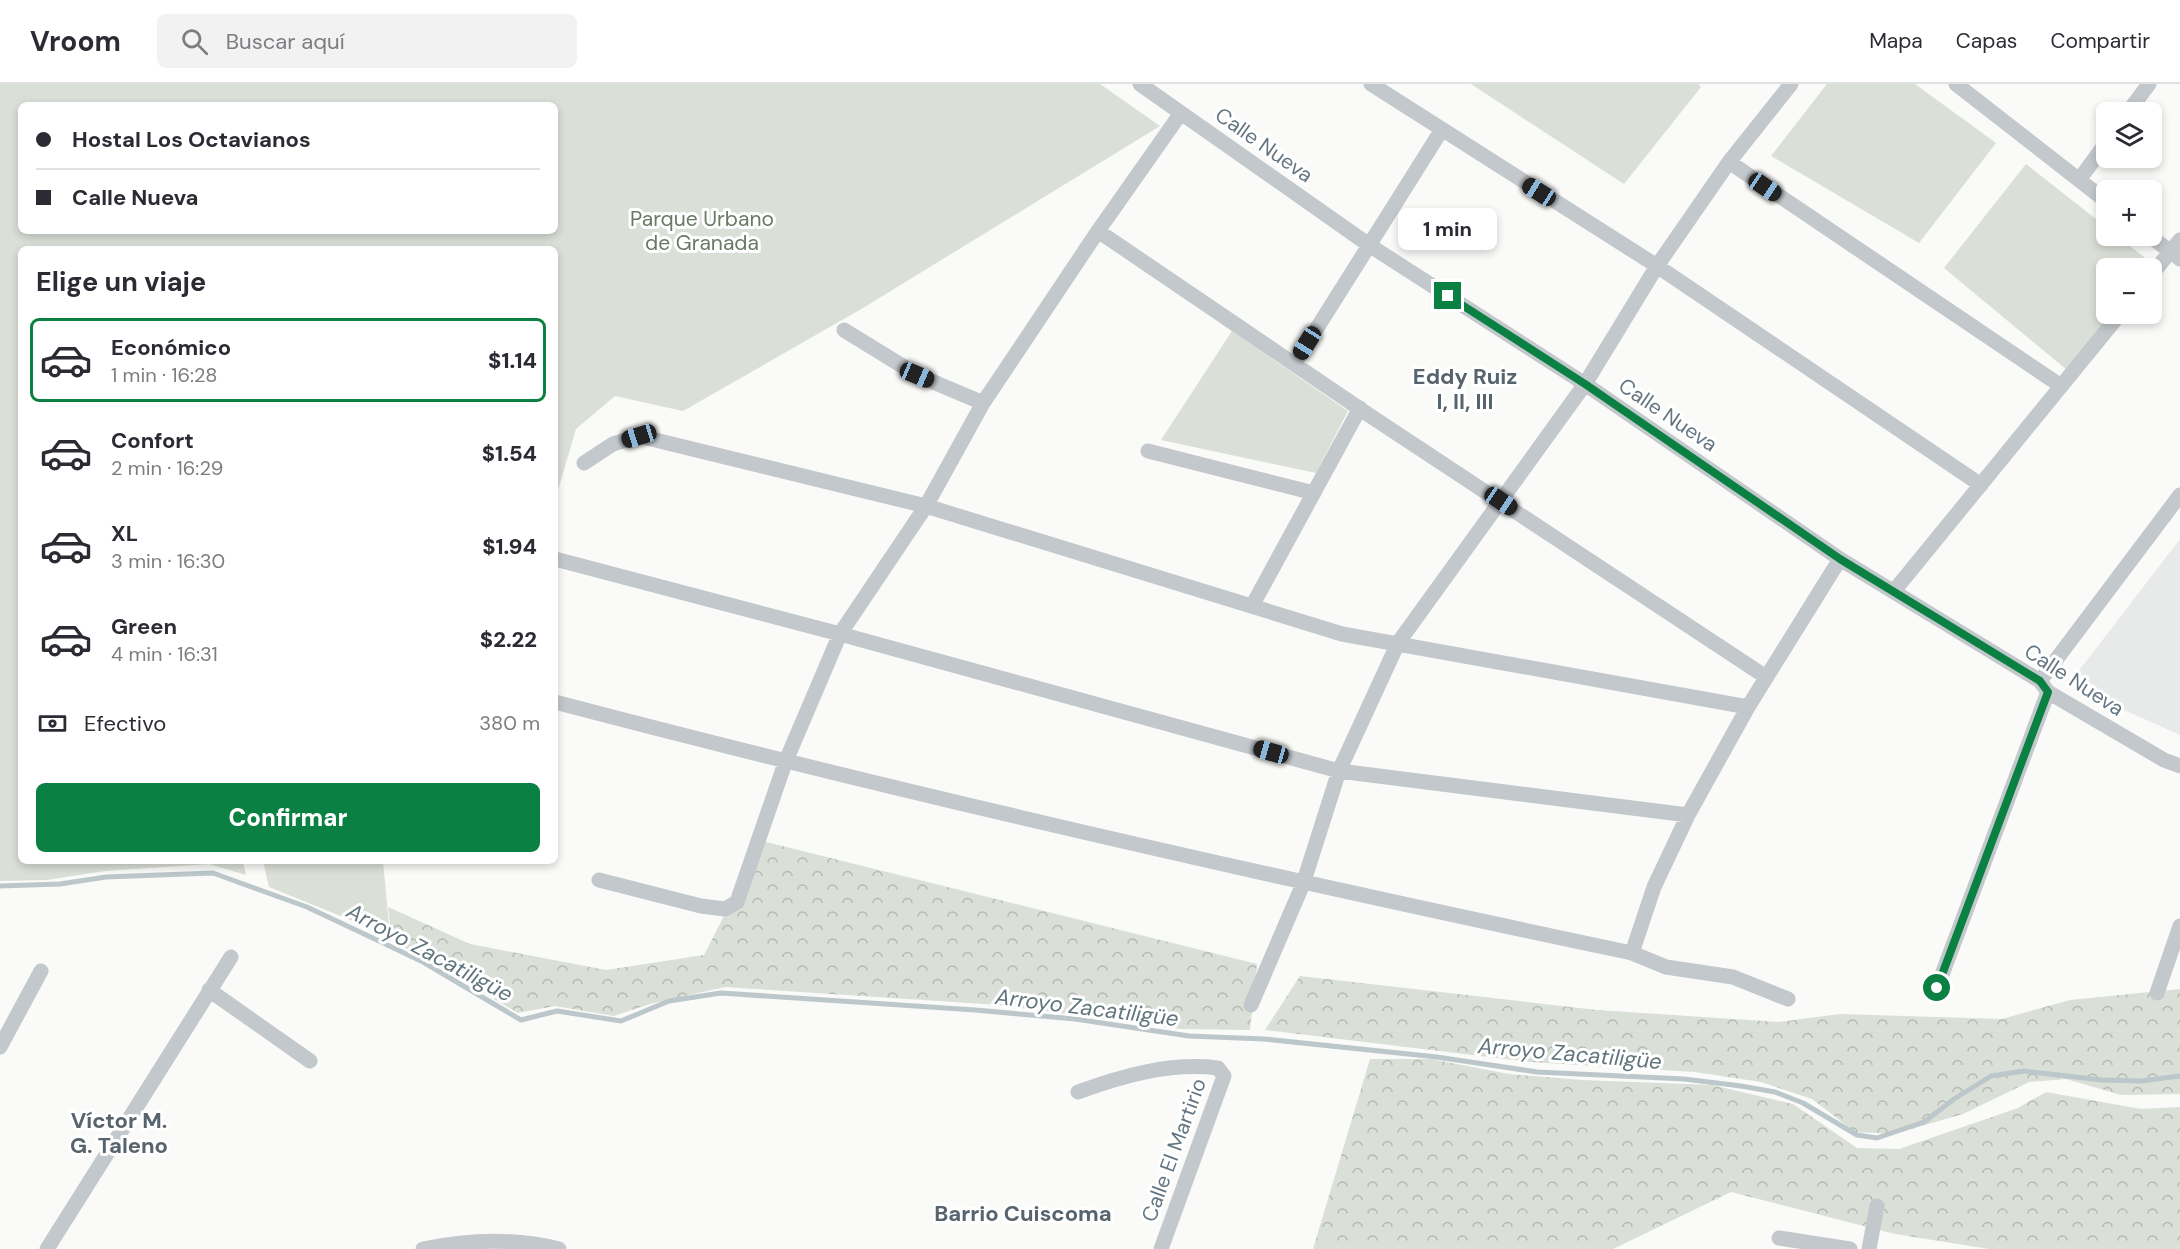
<!DOCTYPE html>
<html lang="es">
<head>
<meta charset="utf-8">
<style>
  :root { --surface:#fff; --page:#f2f2f3; --text:#2b2b33; --muted:#7c7c81; --line:#e1e1e2; --accent:#0b8043 }
  body { margin:0; font-family:"DM Sans",sans-serif; background:var(--page); color:var(--text); height:100vh; display:flex; flex-direction:column; font-size:22px; white-space:nowrap }
  * { box-sizing:border-box; margin:0 }
  p { font-size:20px; color:var(--muted) }
  .icon { flex:none; width:33px; height:33px; fill:none; stroke:currentColor; stroke-width:2; stroke-linecap:round; stroke-linejoin:round }
  .map { position:relative; flex:1; overflow:hidden }
  .panel { position:absolute; left:18px; top:162px; width:540px; height:618px; display:flex; flex-direction:column; background:var(--surface); border-radius:9px; box-shadow:0 3px 9px #0003 }
  .panel>* { flex:none }
  .banner { position:absolute; left:18px; top:18px; width:540px; height:132px; border-radius:9px; box-shadow:0 3px 9px #0003; display:grid; align-content:center; height:132px; padding:0 18px; background:var(--surface) }
  .fabs { position:absolute; left:2096px; top:18px; display:grid; gap:12px }
  .fabs a { display:grid; place-items:center; width:66px; height:66px; border-radius:9px; background:var(--surface); box-shadow:0 3px 9px #0003; font-size:30px }
  .end { position:absolute; width:27px; height:27px; margin:-14px; border:8px solid #0b8043; background:#fff; box-shadow:0 0 0 3px #fff }
  .from { border-radius:50% }
  .bubble { position:absolute; height:42px; border-radius:9px; background:var(--surface); box-shadow:0 3px 9px #0003; font-size:20px; font-weight:800; line-height:42px; text-align:center }
  .car { position:absolute; width:18px; height:36px; margin:-18px -9px; border-radius:8px; box-shadow:0 0 4px 2px #0007; background:linear-gradient(#222 24%,#8ab4d8 0 40%,#222 0 76%,#8ab4d8 0 86%,#222 0) }
  .banner b { display:flex; align-items:center; gap:21px; height:57px; font-size:22px }
  .banner b+b { border-top:2px solid var(--line) }
  .banner i { width:15px; height:15px; background:var(--text) }
  ul { padding:0; list-style:none }
  li { display:flex; align-items:center; gap:18px; height:84px; margin:0 12px 9px; padding:0 6px; border:3px solid transparent; border-radius:9px }
  li div { flex:1 }
  li b { display:block; font-size:22px }
  li em { font-style:normal; font-weight:800 }
  li.active { border-color:var(--accent) }
  li>.icon { width:54px; height:54px; stroke-width:1.5 }
  h2 { padding:0 18px; font-size:27px; line-height:72px }
  .pay { display:flex; align-items:center; gap:15px; height:66px; padding:0 18px; font-size:22px }
  .pay p { margin-inline-start:auto }
  .action { display:flex; gap:12px; margin-top:auto; padding:12px 18px }
  .action a { flex:1; height:69px; border-radius:9px; background:var(--accent); color:#fff; font-size:24px; font-weight:800; line-height:69px; text-align:center }
  header { display:flex; align-items:center; gap:36px; box-sizing:border-box; height:84px; padding:0 30px; background:var(--surface); border-bottom:2px solid var(--line) }
  header strong { font-size:28px }
  nav { display:flex; gap:33px; margin-inline-start:auto; font-size:21px }
  .search { width:420px; height:54px; background:var(--page); display:flex; align-items:center; gap:15px; box-sizing:border-box; padding:0 21px; border-radius:9px; color:var(--muted); font-size:22px }
  .map>svg:first-child { display:block }
  .built { fill:#e8e9e9 }
  .forest { fill:url(#forest-crowns) }
  .park { fill:#dadfd7; fill-rule:evenodd }
  .lines { fill:none; stroke-linecap:round; stroke-linejoin:round }
  .stream { stroke:#bbc7cb; stroke-width:5 }
  .minor { stroke:#c3c8cc; stroke-width:15 }
  .route { stroke:#0b8043; stroke-width:8 }
  .labels { text-anchor:middle; stroke-width:6; stroke-linejoin:round; paint-order:stroke }
  .street-label { font-size:21px; fill:#657683; stroke:#fff }
  .park-label { font-size:21px; fill:#687a64; stroke:#fff }
  .neighbourhood-label { font-size:22px; font-weight:bold; fill:#57646e; stroke:#fff }
  .water-label { font-size:22px; font-style:italic; fill:#60757c; stroke:#fff }
</style>
</head>
<body>
<header>
<strong>Vroom</strong>
<div class="search"><svg class="icon" aria-label="search" viewBox="0 0 24 24"><circle cx="10" cy="10" r="6"/><path d="M15 15l6 6"/></svg>Buscar aquí</div>
<nav><a>Mapa</a><a>Capas</a><a>Compartir</a></nav>
</header>
<div class="map">
<svg width="2180" height="1165" viewBox="0 0 2180 1165">
  <defs>
    <pattern id="forest-crowns" width="20" height="18" patternUnits="userSpaceOnUse" patternTransform="scale(1.5)"><rect width="20" height="18" fill="#dadfd7"/><path d="M2 6a3 3 0 1 1 6 0M12 15a3 3 0 1 1 6 0" fill="none" stroke="#b4b9b4"/></pattern>
  </defs>
  <rect width="100%" height="100%" fill="#fafaf8"/>
  <path class="built" d="M2180,455V651L2068,601Z"/>
  <path class="forest" d="M762,757L1257,880L1250,946L1180,945L1000,921L725,903L650,920L614,932L555,922L518,929L392,856L388,823L470,860L606,886L704,871Z
    M1300,892L1597,926L1779,938L1840,930L2002,935L2070,916L2180,905V1010L2121,1011L2066,995L2029,998L1963,1030L1894,1050L1855,1048L1812,1015L1761,998L1695,988L1530,978L1265,946Z
    M1370,975H1431L1509,990L1582,996L1712,1001L1793,1020L1857,1064L1899,1065L2018,1024L2046,1008L2141,1025L2180,1023V1165H1989L1895,1150L1731,1108L1613,1165H1313Z"/>
  <path class="park" d="M0,0H1100L1160,42L863,224L683,327L615,312L576,345L555,416V165H21V777H243L246,791L209,780L105,787L47,796L0,797ZM21,21H555V147H21Z
    M1471,0H1698L1701,3L1624,100Z
    M1827,0H1915L1996,59L1919,159L1771,72Z
    M2026,80L2106,143V152H2117L2153,180L2149,184H2106V230H2113L2067,286L1944,184Z
    M1232,247L1348,327L1316,389L1161,356Z
    M263,777H383L390,852L269,803Z"/>
  <g class="lines">
    <path class="stream" d="M0,802L60,800L106,793L213,789L307,823L379,857L423,878L521,936L557,927L621,937L669,917L721,909L975,926L1075,935L1189,952L1264,955L1437,973L1537,988L1684,995L1741,1002L1775,1008L1803,1019L1857,1051L1877,1054L1924,1038L1954,1015L1991,992L2024,987L2102,996L2141,997L2180,992"/>
    <path class="minor" d="M1140,0L1369,161L1585,300L1840,475L2040,597L2048,608L2164,676L2180,682
      M1371,0L1657,182L1981,401
      M1956,0L2106,117
      M2128,28L2149,0
      M1729,78L2061,302
      M2079,96L2106,59
      M1098,147L1372,333L1766,593
      M2150,152L2180,175
      M2151,191L2180,156
      M844,246L917,291L983,319
      M1295,279L1441,47
      M1148,367L1314,409
      M584,379L613,360L639,352L926,422L1342,550L1748,623
      M555,475L840,550L1339,687L1688,731
      M1894,507L2120,230
      M1252,522L1360,324
      M2040,597L2180,411
      M555,618C912,712 1271,793 1632,869L1666,883L1733,893L1788,915
      M599,796L701,822L725,825L737,818L785,679L840,550L926,422L983,319L1098,147L1181,29
      M1632,869L1654,803L1688,731L1748,623L1840,475
      M1937,904L2048,608
      M209,906L310,977
      M2157,909L2180,842
      M1251,921L1303,800L1339,687L1398,559L1585,300L1657,182L1729,78L1791,0
      M0,963L41,887
      M1078,1008C1122,992 1170,978 1218,984L1224,992L1161,1165
      M1779,1154L1850,1165
      M47,1165L231,873
      M423,1165C467,1156 516,1154 559,1165
      M1869,1165L1877,1122"/>
  </g>
  <g class="lines">
    <path class="route" d="M1448,212L1585,300L1840,475L2040,597L2048,608L1937,904"/>
  </g>
  <g class="labels">
    <g class="street-label">
      <text transform="translate(1264 61) rotate(35)" y="7">Calle Nueva</text>
      <text transform="translate(1668 331) rotate(34)" y="7">Calle Nueva</text>
      <text transform="translate(2074 596) rotate(33)" y="7">Calle Nueva</text>
      <text transform="translate(1174 1066) rotate(-70)" y="7">Calle El Martirio</text>
    </g>
    <g class="park-label">
      <text x="702" y="142">Parque Urbano<tspan x="702" dy="24">de Granada</tspan></text>
    </g>
    <g class="neighbourhood-label">
      <text x="1465" y="300">Eddy Ruiz<tspan x="1465" dy="25">I, II, III</tspan></text>
      <text x="119" y="1044">Víctor M.<tspan x="119" dy="25">G. Taleno</tspan></text>
      <text x="1023" y="1137">Barrio Cuiscoma</text>
    </g>
    <g class="water-label">
      <text transform="translate(430 868) rotate(28)" y="8">Arroyo Zacatiligüe</text>
      <text transform="translate(1087 923) rotate(7)" y="8">Arroyo Zacatiligüe</text>
      <text transform="translate(1570 969) rotate(5)" y="8">Arroyo Zacatiligüe</text>
    </g>
  </g>
</svg>
<div class="fabs">
<a><svg class="icon" aria-label="layers" viewBox="0 0 24 24"><path d="M12 4l9 5-9 5-9-5zM3 14l9 5 9-5"/></svg></a>
<a>+</a>
<a>−</a>
</div>
<i class="end from" style="left:1937px;top:904px"></i>
<i class="end" style="left:1448px;top:212px"></i>
<div class="bubble" style="left:1398px;top:124px;width:99px">1 min</div>
<i class="car" style="left:1765px;top:103px;rotate:124deg"></i>
<i class="car" style="left:1539px;top:108px;rotate:302deg"></i>
<i class="car" style="left:1307px;top:259px;rotate:212deg"></i>
<i class="car" style="left:917px;top:291px;rotate:113deg"></i>
<i class="car" style="left:639px;top:352px;rotate:253deg"></i>
<i class="car" style="left:1501px;top:417px;rotate:124deg"></i>
<i class="car" style="left:1271px;top:668px;rotate:286deg"></i>
<div class="banner">
<b><i class="from"></i>Hostal Los Octavianos</b>
<b><i></i>Calle Nueva</b>
</div>
<section class="panel">
<h2>Elige un viaje</h2>
<ul>
<li class="active"><svg class="icon" aria-label="car" viewBox="0 0 24 24"><path d="M5 17H2v-5l4-1 3-4h7l3 4 3 1v5h-3M9 17h6M6 11h13"/><circle cx="7" cy="17" r="2"/><circle cx="17" cy="17" r="2"/></svg><div><b>Económico</b><p>1 min · 16:28</p></div><em>$1.14</em></li>
<li><svg class="icon" aria-label="car" viewBox="0 0 24 24"><path d="M5 17H2v-5l4-1 3-4h7l3 4 3 1v5h-3M9 17h6M6 11h13"/><circle cx="7" cy="17" r="2"/><circle cx="17" cy="17" r="2"/></svg><div><b>Confort</b><p>2 min · 16:29</p></div><em>$1.54</em></li>
<li><svg class="icon" aria-label="car" viewBox="0 0 24 24"><path d="M5 17H2v-5l4-1 3-4h7l3 4 3 1v5h-3M9 17h6M6 11h13"/><circle cx="7" cy="17" r="2"/><circle cx="17" cy="17" r="2"/></svg><div><b>XL</b><p>3 min · 16:30</p></div><em>$1.94</em></li>
<li><svg class="icon" aria-label="car" viewBox="0 0 24 24"><path d="M5 17H2v-5l4-1 3-4h7l3 4 3 1v5h-3M9 17h6M6 11h13"/><circle cx="7" cy="17" r="2"/><circle cx="17" cy="17" r="2"/></svg><div><b>Green</b><p>4 min · 16:31</p></div><em>$2.22</em></li>
</ul>
<div class="pay"><svg class="icon" aria-label="cash" viewBox="0 0 24 24"><path d="M3 7h18v10H3z"/><circle cx="12" cy="12" r="2"/></svg>Efectivo<p>380 m</p></div>
<div class="action"><a>Confirmar</a></div>
</section>
</div>
</body>
</html>
